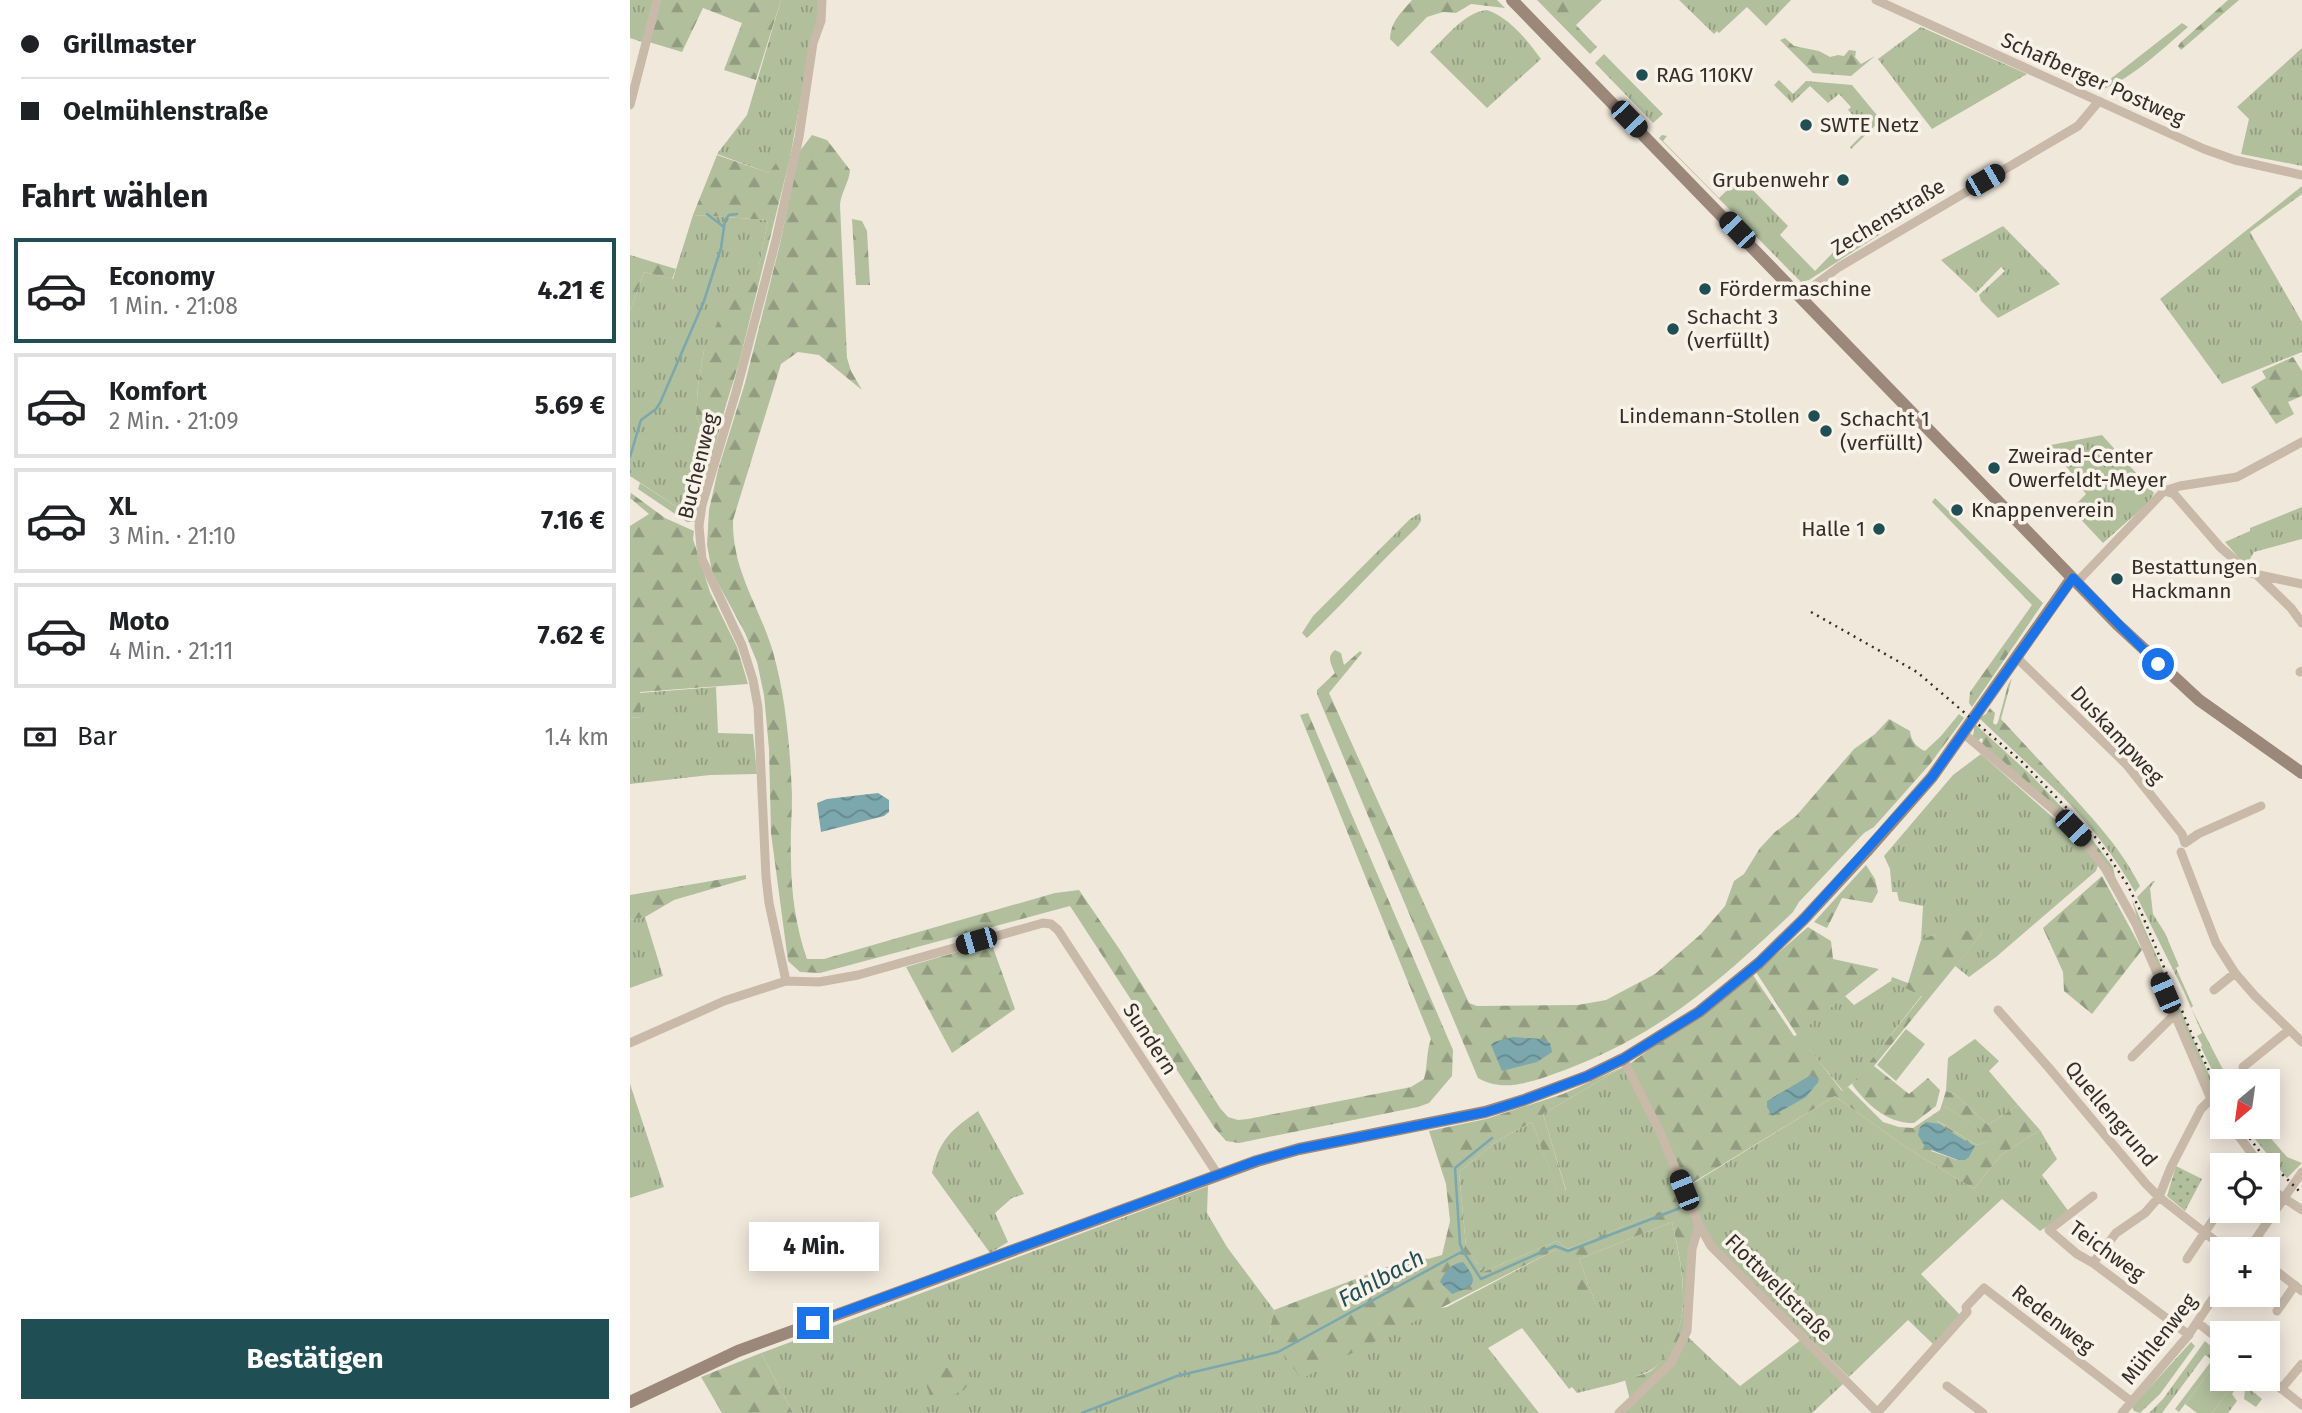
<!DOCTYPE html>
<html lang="de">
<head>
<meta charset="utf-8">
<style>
  :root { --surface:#fff; --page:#f6f6f6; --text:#202124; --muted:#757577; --line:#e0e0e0; --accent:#204e55 }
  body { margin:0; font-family:"Fira Sans",sans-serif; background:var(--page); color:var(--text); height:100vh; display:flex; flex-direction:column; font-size:26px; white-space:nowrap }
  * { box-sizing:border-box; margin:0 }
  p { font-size:23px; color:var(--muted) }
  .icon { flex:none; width:38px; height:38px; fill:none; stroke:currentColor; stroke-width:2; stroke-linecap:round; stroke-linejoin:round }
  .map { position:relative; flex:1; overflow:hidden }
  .sheet { display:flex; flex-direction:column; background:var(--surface); width:630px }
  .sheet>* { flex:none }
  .guide { display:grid; align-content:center; height:154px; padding:0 21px; background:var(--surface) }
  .needle { width:46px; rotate:209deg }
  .tools { position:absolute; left:1580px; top:1069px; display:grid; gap:14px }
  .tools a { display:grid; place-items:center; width:70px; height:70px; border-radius:0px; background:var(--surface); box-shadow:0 4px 18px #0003; font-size:35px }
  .end { position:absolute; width:32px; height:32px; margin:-16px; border:9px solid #1a73e8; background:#fff; box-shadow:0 0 0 4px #fff }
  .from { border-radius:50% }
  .bubble { position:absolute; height:49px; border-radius:0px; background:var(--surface); box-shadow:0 4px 18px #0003; font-size:23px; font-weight:700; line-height:49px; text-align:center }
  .car { position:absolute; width:21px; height:42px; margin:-21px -10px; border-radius:9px; box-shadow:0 0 5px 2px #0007; background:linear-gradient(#222 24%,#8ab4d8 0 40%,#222 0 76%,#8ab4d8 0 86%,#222 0) }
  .guide b { display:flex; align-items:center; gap:24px; height:66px; font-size:26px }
  .guide b+b { border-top:2px solid var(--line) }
  .guide i { width:18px; height:18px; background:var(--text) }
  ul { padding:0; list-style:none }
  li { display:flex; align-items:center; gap:21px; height:105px; margin:0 14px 10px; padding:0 7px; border:4px solid var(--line); border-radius:0px }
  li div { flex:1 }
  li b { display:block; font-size:26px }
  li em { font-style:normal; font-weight:700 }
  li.on { border-color:var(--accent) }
  li>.icon { width:63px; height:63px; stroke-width:1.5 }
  h2 { padding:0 21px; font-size:32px; line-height:84px }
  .pay { display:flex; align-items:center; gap:18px; height:77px; padding:0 21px; font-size:26px }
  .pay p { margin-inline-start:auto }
  .action { display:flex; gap:14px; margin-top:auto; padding:14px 21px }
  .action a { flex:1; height:80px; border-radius:0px; background:var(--accent); color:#fff; font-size:28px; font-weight:700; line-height:80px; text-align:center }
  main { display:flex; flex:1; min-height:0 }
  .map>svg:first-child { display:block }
  .grass { fill:url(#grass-tufts) }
  .forest { fill:url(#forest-firs); fill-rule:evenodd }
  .park { fill:url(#park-dots) }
  .garden { fill:#b1bf9d }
  .water { fill:url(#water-waves) }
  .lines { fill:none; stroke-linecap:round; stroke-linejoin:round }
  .stream { stroke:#7ca7ac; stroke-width:2.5 }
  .street { stroke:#c8b9a8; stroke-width:9 }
  .secondary { stroke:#9b887a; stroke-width:12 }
  .rail { stroke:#352d28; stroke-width:2.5; stroke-dasharray:2 5; stroke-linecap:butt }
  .route { stroke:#1a73e8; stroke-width:9 }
  .poi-dot { fill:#204e55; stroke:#f8f2e8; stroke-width:2.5 }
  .labels { text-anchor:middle; stroke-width:7; stroke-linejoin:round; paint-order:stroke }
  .poi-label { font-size:21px; fill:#352d28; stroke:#f8f2e8; text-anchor:start }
  .street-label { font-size:21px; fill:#352d28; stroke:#f8f2e8 }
  .water-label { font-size:23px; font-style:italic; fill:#204e55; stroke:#f8f2e8 }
</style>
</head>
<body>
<main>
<section class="sheet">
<div class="guide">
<b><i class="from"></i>Grillmaster</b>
<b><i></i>Oelmühlenstraße</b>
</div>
<h2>Fahrt wählen</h2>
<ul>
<li class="on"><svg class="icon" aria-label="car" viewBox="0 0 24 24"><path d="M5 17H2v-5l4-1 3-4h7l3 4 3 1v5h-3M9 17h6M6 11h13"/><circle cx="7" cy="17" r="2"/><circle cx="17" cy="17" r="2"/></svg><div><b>Economy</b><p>1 Min. · 21:08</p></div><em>4.21 €</em></li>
<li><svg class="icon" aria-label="car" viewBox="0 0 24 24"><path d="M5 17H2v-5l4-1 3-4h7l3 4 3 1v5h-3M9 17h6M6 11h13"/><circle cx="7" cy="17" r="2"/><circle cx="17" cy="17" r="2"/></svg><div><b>Komfort</b><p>2 Min. · 21:09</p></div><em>5.69 €</em></li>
<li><svg class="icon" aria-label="car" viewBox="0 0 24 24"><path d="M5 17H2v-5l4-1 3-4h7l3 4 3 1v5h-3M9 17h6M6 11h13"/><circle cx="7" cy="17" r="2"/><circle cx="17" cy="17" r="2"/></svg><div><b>XL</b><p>3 Min. · 21:10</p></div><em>7.16 €</em></li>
<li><svg class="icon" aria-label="car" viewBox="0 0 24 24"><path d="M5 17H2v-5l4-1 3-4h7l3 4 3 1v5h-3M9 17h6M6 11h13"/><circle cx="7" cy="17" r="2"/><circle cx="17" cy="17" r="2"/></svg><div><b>Moto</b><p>4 Min. · 21:11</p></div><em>7.62 €</em></li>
</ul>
<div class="pay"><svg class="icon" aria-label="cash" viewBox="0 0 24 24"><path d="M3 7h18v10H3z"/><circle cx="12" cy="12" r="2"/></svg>Bar<p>1.4 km</p></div>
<div class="action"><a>Bestätigen</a></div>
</section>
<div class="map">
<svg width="1672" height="1413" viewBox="0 0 1672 1413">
  <defs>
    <pattern id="grass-tufts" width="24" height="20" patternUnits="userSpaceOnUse" patternTransform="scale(1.75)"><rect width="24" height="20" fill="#b1bf9d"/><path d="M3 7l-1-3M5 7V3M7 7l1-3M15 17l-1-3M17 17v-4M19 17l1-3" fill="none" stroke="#919c80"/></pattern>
    <pattern id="forest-firs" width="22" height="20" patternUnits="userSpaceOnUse" patternTransform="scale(1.75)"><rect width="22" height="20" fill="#b1bf9d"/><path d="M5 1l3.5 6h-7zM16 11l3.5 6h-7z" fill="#919c80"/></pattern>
    <pattern id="park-dots" width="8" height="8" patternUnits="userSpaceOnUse" patternTransform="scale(1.75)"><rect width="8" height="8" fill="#b1bf9d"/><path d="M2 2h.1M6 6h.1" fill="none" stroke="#919c80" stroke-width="1.8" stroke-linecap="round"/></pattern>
    <pattern id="water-waves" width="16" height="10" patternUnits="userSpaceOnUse" patternTransform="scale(1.75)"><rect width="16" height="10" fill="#7ca7ac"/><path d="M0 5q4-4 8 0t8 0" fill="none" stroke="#66888c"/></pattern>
  </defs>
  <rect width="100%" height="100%" fill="#f1e8dc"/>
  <path class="grass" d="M0,0H24L12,42L0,38Z
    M151,0H188L187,20L181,41L160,158L139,173L87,154L117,115Z
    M1049,0H1161L1136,26L1117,7L1089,33L1087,31L1084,34Z
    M857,10C880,18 897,40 911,59L857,108L800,52C816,37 835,12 857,10Z
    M1291,27L1397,74L1302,129L1248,59Z
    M1672,48V166L1611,154L1619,119L1607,107Z
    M974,54L1033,114L1023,123L965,63Z
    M1149,80L1163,94L1176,81L1222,85L1251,120L1221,149L1220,147L1237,130L1218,110L1221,107L1209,94L1198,103L1180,86L1162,103L1144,85Z
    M1032,135L1037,136L1033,141L1089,198L1109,179L1112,183L1114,181L1158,226L1150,235L1185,271L1220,235L1226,240L1258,209L1265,214L1269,222L1179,280L1171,282L1029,138Z
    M1672,186V194L1620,232L1672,322V352L1592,384L1530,299Z
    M63,215L138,220L127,277L74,350L68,386L66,415L77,444L62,508L53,511L0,476V311L14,272L43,279Z
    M1373,226L1430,284L1368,318L1351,301L1349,295L1375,271L1371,267L1346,293L1311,260Z
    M1472,435L1524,493L1519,502L1473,543L1441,509L1456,494L1421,445Z
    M1672,507V539L1624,552L1616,566L1595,542L1620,531V528Z
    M790,513L791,521L787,527C749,563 715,602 677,638L672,633L683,616L780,519Z
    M86,687L88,733L123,734L127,774L80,775L0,784V717L10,718L9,693Z
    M1351,754L1451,842L1468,865L1466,871L1366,957L1339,977L1325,966L1353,932L1300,936L1291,940L1293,906L1269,901L1267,892H1262L1260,869L1254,856L1323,775Z
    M1436,789C1464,820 1491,848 1510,886L1505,892C1485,856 1461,827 1433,797Z
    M1523,881H1525L1520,888L1523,914L1535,933L1549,966L1546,968L1563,1006L1561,1008L1599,1081L1592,1082V1091L1571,1047L1572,1045L1567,1036L1572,1033L1554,992L1507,897Z
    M1502,900L1592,1104V1110L1581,1089L1510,928Z
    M15,917L33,976L0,988V920Z
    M1261,981L1292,995L1225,1081L1213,1091L1167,1034L1215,996L1224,1005Z
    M1345,1039L1369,1061L1359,1071L1388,1105L1358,1125L1325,1094L1316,1091L1318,1058Z
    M993,1067L1028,1131L1042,1167L1035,1210L938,1249L927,1241L853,1272L836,1246L829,1172L868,1140L902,1122L928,1192L936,1190L913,1114Z
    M0,1084L34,1187L0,1198Z
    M1205,1096L1274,1146L1344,1189L1371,1155L1410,1130L1427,1159L1412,1175L1439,1212L1410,1231L1372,1199L1291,1274L1331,1316L1305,1346L1278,1320L1219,1377L1090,1251C1075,1232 1063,1209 1062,1184Z
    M1315,1106L1365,1139L1347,1145L1306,1120Z
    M348,1111L394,1194L382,1198L365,1213L378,1242L360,1253L302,1173C309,1140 321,1130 348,1111Z
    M1615,1127H1631L1657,1157L1672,1163L1657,1178Z
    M578,1186L577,1213L597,1247L644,1310L639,1334L817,1307L925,1250L938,1256L966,1305L949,1259L1042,1222C1052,1267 1065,1324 1031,1361C1027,1365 1024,1369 1019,1371C997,1382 971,1387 947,1393L942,1387L939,1389L892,1328L858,1348L909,1413H163L131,1353Z
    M1057,1336L1110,1386L1172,1339L1214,1383L1182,1413H993Z
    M1575,1341L1592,1356V1367L1586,1363L1549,1412L1545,1409L1582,1360L1575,1355L1532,1413H1519L1533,1399Z
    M1561,1342L1565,1346L1530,1394L1510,1413L1504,1411L1502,1407Z
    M1607,1379L1632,1399L1626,1407L1614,1399L1615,1390L1607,1387L1602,1394L1607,1401L1598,1413H1582Z"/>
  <path class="forest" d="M29,0H151L126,80L94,70L112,23L73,8L52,52L19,42Z
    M782,0H867L875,8L841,4L826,13L813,12L797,17L768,47L760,39C761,21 771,13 782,0Z
    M907,0H972L946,25L967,47L960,54Z
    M1598,0H1609L1551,50L1548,46L1551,42Z
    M1552,23L1558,27C1536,46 1493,87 1465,91Z
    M1155,38L1164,46L1189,51L1200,57L1208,55L1214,56L1219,50L1226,51L1225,57L1231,64L1245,56L1221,76L1183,73L1150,40Z
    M182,135L197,140L220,170C219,183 211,192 210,205L217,358L221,371L232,390L189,355L168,352L151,364L103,520C102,571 129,605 143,652C156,698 160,747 162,795C162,816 160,838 161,859C161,892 166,928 177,959H194L425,893L449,890L490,950L590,1108L598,1117L608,1120L618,1119L781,1087L794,1079C798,1065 796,1052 801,1039L670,715L678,713L823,1050L822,1076L799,1103L788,1107L609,1143L596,1141L584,1127L440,906L190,973L170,972L158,961L141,833L139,749L134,695L127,662L115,633L82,572L77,545L79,510L88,470L115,383L150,244L169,152Z
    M87,155L139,173L151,156L160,158L109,363L96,405L65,522H57L8,489L10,483L53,511L62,508L77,444L66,415L68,386L74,350L111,275L127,276L138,220L63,215Z
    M222,219L232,221L237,231L240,285H226Z
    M0,255L46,269L42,279L14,272L0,311Z
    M1663,357L1672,371V396L1658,402L1664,414L1646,424L1621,387L1636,378L1632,371Z
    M1,493L35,518L64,531L63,539L80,592L107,647L118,684L10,692L11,718L0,717V526L19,514L0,498Z
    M1305,498L1413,603L1342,707L1339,703L1340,692L1402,605L1302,502Z
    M705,650L711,653L714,665L730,651L732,653L699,693L839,1003L847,1006L948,1005L976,1000L1025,974L1071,934L1095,906L1104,881L1114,874L1130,848L1145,832L1166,816L1224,749L1245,734L1259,719L1280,731C1281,741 1286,747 1295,751L1311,736L1329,714L1334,718L1300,764L1244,827L1234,833L1169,902L1163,912C1089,982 1032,1033 935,1070C907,1080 874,1094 848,1078L687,694V690L705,673C701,664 696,657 705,650Z
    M1382,678L1371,719L1436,789L1433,797L1349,718L1356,714L1360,708L1365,713L1363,723L1366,725L1368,722L1378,685Z
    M1345,724L1402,776L1461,838L1483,867L1486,882L1466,852L1352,744L1353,739L1351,738L1348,741L1343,736Z
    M1236,865L1245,879L1248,892L1242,903L1212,898L1197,928L1184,922Z
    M116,875V879L44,900L15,917L0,920V895Z
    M1472,876L1512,950L1462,1014L1434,991L1433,972L1413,928Z
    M1178,927L1201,941L1203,959L1249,969L1168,1034L1212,1091L1218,1087L1253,1122L1269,1127L1283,1128L1310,1110L1316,1091L1325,1094L1358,1125L1388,1105L1410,1130L1371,1155L1344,1189L1274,1146L1205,1096L1062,1183L1063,1202L998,1065L1123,975L1164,1036L1167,1035L1126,972ZM1315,1106L1364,1139L1347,1145L1307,1121ZM1314,1127L1317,1131L1341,1145L1327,1160L1301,1151Z
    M1350,929L1353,932L1244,1066L1279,1094L1298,1078L1310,1090L1306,1106L1284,1123C1258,1124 1236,1104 1222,1084L1292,996L1261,981L1262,977L1278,983L1291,940L1300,936Z
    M361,942L385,1009L322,1053L276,967Z
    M993,1067L913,1114L936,1191L928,1193L902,1122L868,1140L829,1172L836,1246L853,1272L927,1241L938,1249L1034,1210L1042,1167L1066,1225L1055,1330L1041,1360L1000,1400L995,1380C1003,1377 1013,1375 1021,1371C1025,1368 1029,1363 1032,1359C1065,1323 1052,1265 1042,1222L949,1259L966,1305L954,1311L938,1257L925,1250L671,1379L639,1334L644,1310L786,1256L798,1259L812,1255L820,1221L816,1184L799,1131L856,1119L933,1094Z
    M131,1353L163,1413H92L71,1377Z
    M311,1366L332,1372L338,1384L334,1390L300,1405L299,1392L291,1371L293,1367Z"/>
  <path class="park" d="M1546,1166L1572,1179L1555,1211L1537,1196Z"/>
  <path class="garden" d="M1276,1029L1295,1044L1266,1081L1247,1065Z
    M1586,1363L1592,1367V1379H1607L1582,1413H1567L1555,1404Z"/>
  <path class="water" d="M248,793L259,800V812L254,816L191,832L187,803L197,799Z
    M883,1037L912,1039L920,1043L922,1052L907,1062L872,1071L861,1045L864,1042Z
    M1181,1075L1189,1081L1176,1097L1142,1116L1137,1107V1101Z
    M1296,1122L1310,1124C1321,1133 1332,1139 1345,1146L1339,1157L1335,1160H1328L1296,1148L1288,1135L1290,1127Z
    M833,1262C851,1284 843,1286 822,1294L810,1282C815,1271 821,1264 833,1262Z"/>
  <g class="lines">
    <path class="stream" d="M77,214L94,227
      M0,457L11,420L26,409L30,403L74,301L91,248L95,220L99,215L107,214
      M0,471V472
      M833,1251L830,1244L825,1168L862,1138
      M452,1413L547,1376L648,1352L833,1251L851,1279L925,1246L938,1251L1050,1208"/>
    <path class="street" d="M1246,0L1574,149L1605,160L1672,175
      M0,105L27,0
      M1170,296L1209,267L1448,126L1469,101
      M1535,491L1544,494L1590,547L1620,573L1672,584
      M1628,576L1661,608L1672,623
      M1447,582L1534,491L1550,486L1607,477L1672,442
      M1386,657L1496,764L1552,834L1555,843L1568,834L1631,806
      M1670,672L1672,671
      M1333,733L1431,816L1454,841L1475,868L1506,924L1581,1099L1592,1114
      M1551,852L1586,943L1605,973L1625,996L1672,1042
      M156,981L139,903L136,877L128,707L123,680L112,645L72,559L69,526L72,505L106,392L146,240L169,137L183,43L191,21L192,0
      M1584,990L1605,973
      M1368,1010L1419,1068L1516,1184L1529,1197L1597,1250
      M0,1043L94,1001L156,981L189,982L228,975L413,923L421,924L428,930L588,1175
      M1502,1057L1545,1014
      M993,1059L1030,1132L1069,1225L1081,1246L1248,1413
      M1613,1067L1659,1030
      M1602,1127L1631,1166
      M1638,1179L1645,1192L1672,1210
      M1463,1196L1419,1230L1447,1254L1463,1263L1559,1335
      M1618,1250L1672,1172
      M1557,1259L1587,1214
      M1463,1263L1486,1233L1515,1213L1529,1197L1541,1167L1571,1109L1581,1099
      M1641,1267L1672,1291
      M1647,1311L1665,1285
      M1567,1322L1592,1342
      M1638,1378L1672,1405
      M1317,1386L1353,1413
      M1651,1389L1672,1364
      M1248,1412L1337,1312L1336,1307L1354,1288L1502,1402
      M989,1413L1041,1363L1057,1331L1062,1249L1069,1225
      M1492,1413L1557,1337L1592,1285"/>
    <path class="secondary" d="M882,0L1487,624L1569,700L1672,773
      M0,1402L108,1351L627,1161L669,1149L855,1112L894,1100L958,1076L993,1059L1069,1012L1129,963L1174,919L1236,852L1302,777L1442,578"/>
    <path class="rail" d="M1181,612L1287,672L1391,761L1467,839L1497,884L1511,912L1563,1037L1592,1098
      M1611,1127L1631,1153L1672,1194"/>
  </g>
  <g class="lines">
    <path class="route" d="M183,1323L626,1161L669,1149L856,1112L894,1100L958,1076L993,1059L1069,1012L1129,963L1174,919L1302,777L1443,578L1528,664"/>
  </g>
  <g class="poi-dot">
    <circle cx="1012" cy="75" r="7"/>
    <circle cx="1176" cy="125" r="7"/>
    <circle cx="1213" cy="180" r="7"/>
    <circle cx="1075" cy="289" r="7"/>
    <circle cx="1043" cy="329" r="7"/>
    <circle cx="1184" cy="416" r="7"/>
    <circle cx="1196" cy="431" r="7"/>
    <circle cx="1364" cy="468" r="7"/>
    <circle cx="1327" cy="510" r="7"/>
    <circle cx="1249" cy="529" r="7"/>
    <circle cx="1487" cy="579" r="7"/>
  </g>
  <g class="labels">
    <g class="poi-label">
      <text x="1026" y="82">RAG 110KV</text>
      <text x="1190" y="132">SWTE Netz</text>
      <text x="1199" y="187" text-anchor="end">Grubenwehr</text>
      <text x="1089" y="296">Fördermaschine</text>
      <text x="1057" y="324">Schacht 3<tspan x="1057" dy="24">(verfüllt)</tspan></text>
      <text x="1170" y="423" text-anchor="end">Lindemann-Stollen</text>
      <text x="1210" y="426">Schacht 1<tspan x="1210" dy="24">(verfüllt)</tspan></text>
      <text x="1378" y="463">Zweirad-Center<tspan x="1378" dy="24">Owerfeldt-Meyer</tspan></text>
      <text x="1341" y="517">Knappenverein</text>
      <text x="1235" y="536" text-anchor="end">Halle 1</text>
      <text x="1501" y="574">Bestattungen<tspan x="1501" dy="24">Hackmann</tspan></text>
    </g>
    <g class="street-label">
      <text transform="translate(1463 79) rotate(24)" y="7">Schafberger Postweg</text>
      <text transform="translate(1258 217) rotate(-31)" y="7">Zechenstraße</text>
      <text transform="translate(68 466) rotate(-76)" y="7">Buchenweg</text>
      <text transform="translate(1487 735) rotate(47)" y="7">Duskampweg</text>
      <text transform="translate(520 1039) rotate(57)" y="7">Sundern</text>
      <text transform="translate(1481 1114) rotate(50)" y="7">Quellengrund</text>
      <text transform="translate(1477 1251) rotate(36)" y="7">Teichweg</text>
      <text transform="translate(1149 1288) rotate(45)" y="7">Flottwellstraße</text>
      <text transform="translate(1423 1319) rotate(38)" y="7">Redenweg</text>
      <text transform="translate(1529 1339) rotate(-52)" y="7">Mühlenweg</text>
    </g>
    <g class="water-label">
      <text transform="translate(751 1278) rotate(-29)" y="8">Fahlbach</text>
    </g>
  </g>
</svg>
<div class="tools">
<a><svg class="needle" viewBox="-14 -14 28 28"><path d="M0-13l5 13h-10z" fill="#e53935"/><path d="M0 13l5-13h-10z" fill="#757577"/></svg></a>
<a><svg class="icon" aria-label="locate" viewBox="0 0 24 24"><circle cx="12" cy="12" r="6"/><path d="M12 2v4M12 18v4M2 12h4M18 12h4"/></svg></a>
<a>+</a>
<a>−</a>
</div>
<i class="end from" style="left:1528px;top:664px"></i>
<i class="end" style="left:183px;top:1323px"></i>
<div class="bubble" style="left:119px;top:1222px;width:130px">4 Min.</div>
<i class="car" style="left:999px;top:119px;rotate:136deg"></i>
<i class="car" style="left:1355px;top:180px;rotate:60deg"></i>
<i class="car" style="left:1107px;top:230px;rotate:316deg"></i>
<i class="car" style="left:1443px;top:828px;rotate:136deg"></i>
<i class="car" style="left:346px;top:941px;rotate:254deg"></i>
<i class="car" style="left:1535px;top:993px;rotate:337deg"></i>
<i class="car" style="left:1054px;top:1190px;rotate:338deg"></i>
</div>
</main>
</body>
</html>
